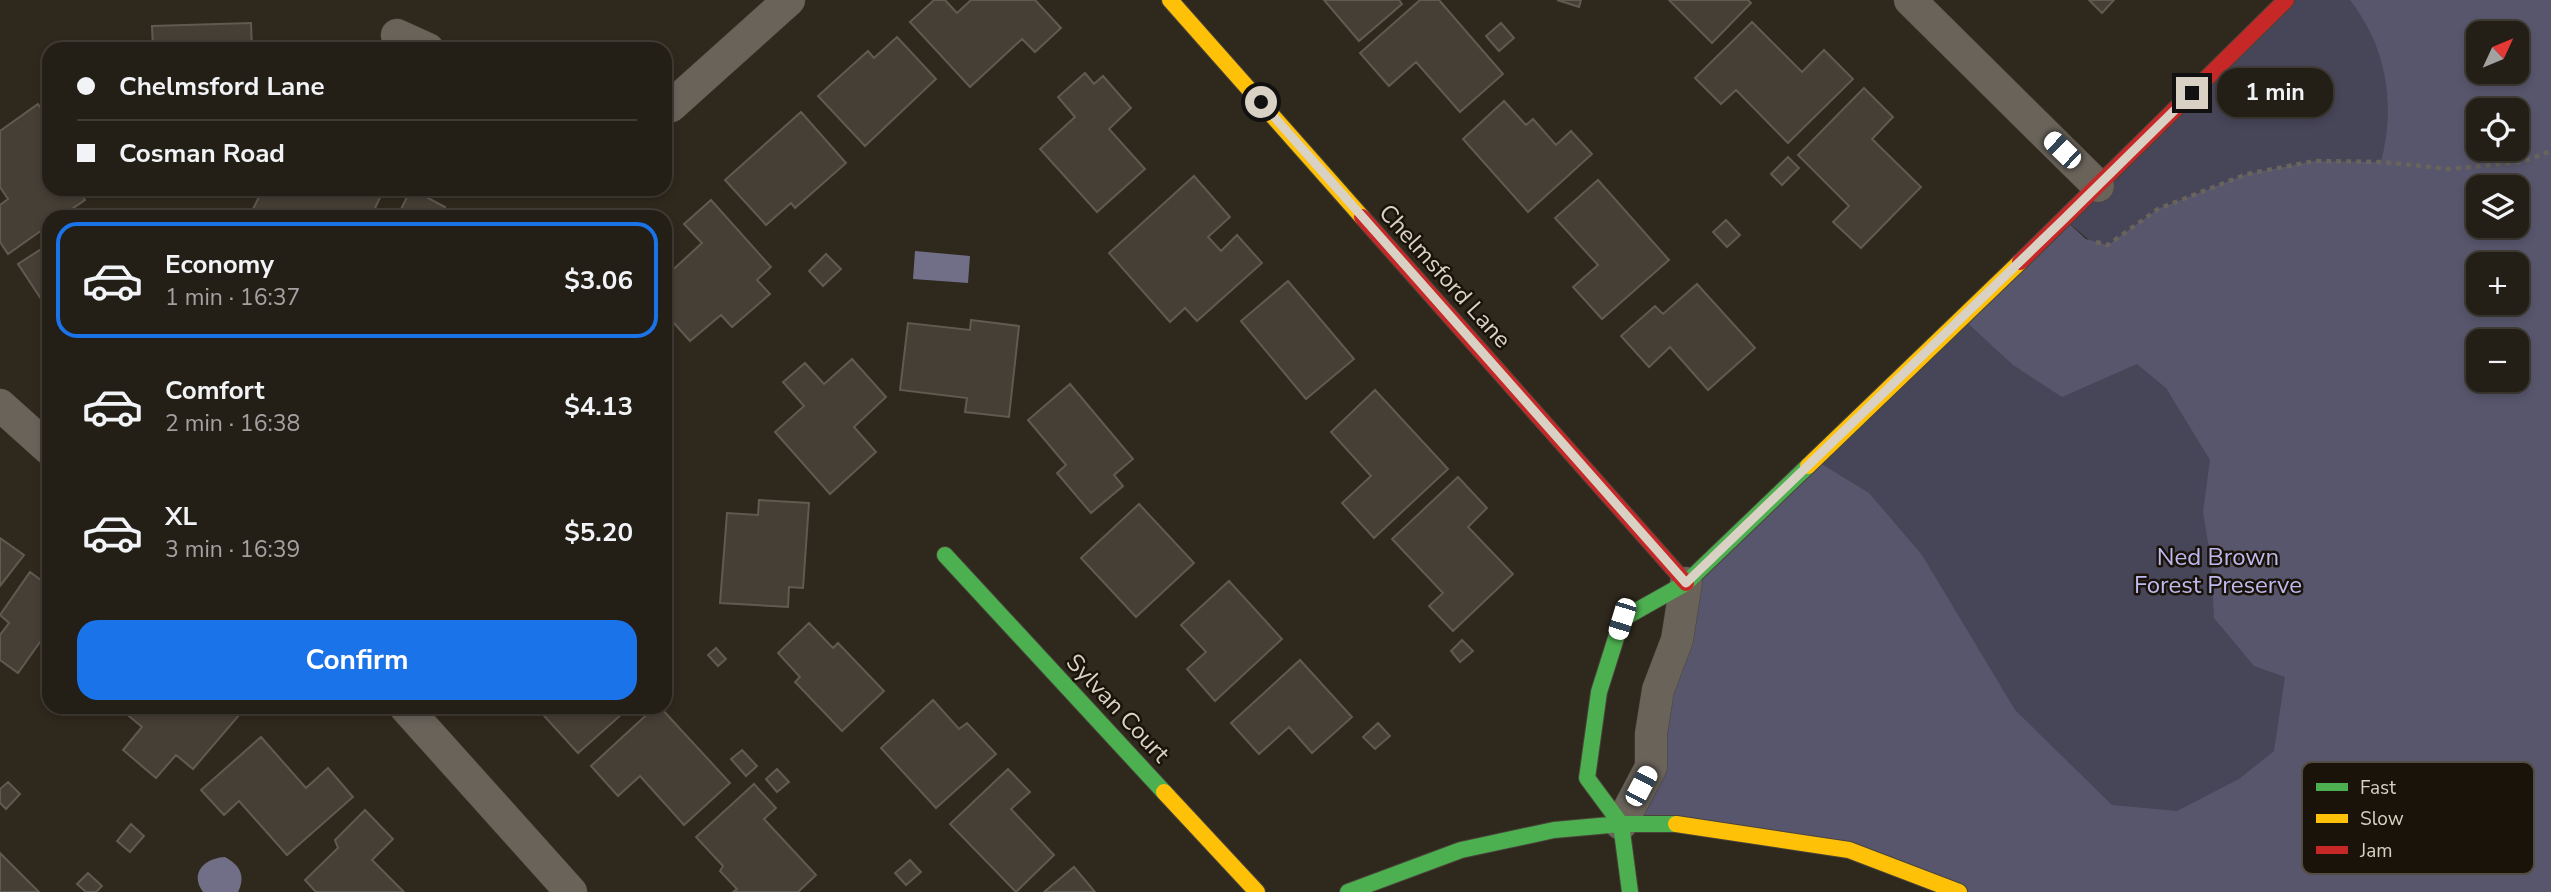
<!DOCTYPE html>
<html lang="en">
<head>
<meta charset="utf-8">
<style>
  :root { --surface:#231e16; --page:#2b271f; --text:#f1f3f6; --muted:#a3a2a1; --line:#403c35; --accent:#1a73e8 }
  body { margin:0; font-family:"Nunito Sans",sans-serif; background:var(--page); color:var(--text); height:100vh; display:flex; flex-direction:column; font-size:26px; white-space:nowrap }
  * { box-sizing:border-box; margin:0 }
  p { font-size:23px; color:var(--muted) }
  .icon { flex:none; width:38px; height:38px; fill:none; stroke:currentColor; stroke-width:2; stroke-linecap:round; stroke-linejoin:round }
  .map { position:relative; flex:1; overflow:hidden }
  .details { position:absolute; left:42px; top:210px; width:630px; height:504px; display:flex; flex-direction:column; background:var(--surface); border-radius:21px; box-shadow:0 4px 10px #0003,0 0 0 2px var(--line) }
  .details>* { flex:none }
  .hud { position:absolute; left:42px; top:42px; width:630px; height:154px; border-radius:21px; box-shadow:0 4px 10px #0003,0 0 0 2px var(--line); display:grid; align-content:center; height:154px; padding:0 35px; background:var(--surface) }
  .needle { width:46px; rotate:46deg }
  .tools { position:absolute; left:2466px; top:21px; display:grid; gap:14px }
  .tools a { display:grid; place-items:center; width:63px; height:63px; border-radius:14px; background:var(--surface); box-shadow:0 4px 10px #0003,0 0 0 2px var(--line); font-size:35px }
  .end { position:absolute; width:32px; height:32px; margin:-16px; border:9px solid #dad1c5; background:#111; box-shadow:0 0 0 4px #111 }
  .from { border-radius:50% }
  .bubble { position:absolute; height:49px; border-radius:21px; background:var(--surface); box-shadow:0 4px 10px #0003,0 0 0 2px var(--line); font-size:23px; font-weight:700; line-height:49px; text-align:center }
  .car { position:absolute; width:21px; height:42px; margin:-21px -10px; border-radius:9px; box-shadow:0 0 5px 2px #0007; background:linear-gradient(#fff 24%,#345 0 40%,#fff 0 76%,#345 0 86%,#fff 0) }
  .hud b { display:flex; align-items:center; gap:24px; height:66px; font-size:26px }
  .hud b+b { border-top:2px solid var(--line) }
  .hud i { width:18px; height:18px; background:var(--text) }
  ul { padding:12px 0 0; list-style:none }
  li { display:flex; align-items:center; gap:21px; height:116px; margin:0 14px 10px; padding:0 21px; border:4px solid transparent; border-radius:21px }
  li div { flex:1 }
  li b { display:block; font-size:26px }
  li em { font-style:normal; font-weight:700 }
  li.selected { border-color:var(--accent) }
  li>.icon { width:63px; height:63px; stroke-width:1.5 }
  .action { display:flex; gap:14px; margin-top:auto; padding:14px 35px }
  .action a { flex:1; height:80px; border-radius:21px; background:var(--accent); color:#fff; font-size:28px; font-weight:700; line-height:80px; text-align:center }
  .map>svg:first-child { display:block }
  .green { fill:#474558; fill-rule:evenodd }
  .forest { fill:#58566c; fill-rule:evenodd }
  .water { fill:#716f88 }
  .building { fill:#463f36; stroke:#605a51; stroke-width:2 }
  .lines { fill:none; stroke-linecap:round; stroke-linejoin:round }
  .street-casing { stroke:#4a433a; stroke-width:33 }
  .fast-casing { stroke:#4a433a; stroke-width:18 }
  .slow-casing { stroke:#4a433a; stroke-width:18 }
  .jam-casing { stroke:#4a433a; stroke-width:18 }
  .path { stroke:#68635b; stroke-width:4.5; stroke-dasharray:5 5; stroke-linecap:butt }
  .street { stroke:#69635a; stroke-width:32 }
  .fast { stroke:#4caf50; stroke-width:16 }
  .slow { stroke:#ffc107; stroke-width:16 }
  .jam { stroke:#c62828; stroke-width:16 }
  .route { stroke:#dad1c5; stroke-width:9 }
  .labels { text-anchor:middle; stroke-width:5; stroke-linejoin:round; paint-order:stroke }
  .street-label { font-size:24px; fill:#dad1c5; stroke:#19130a }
  .park-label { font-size:24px; fill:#bebaef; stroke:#19130a }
  .key { fill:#19130a; stroke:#534c42; stroke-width:2 }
  .key-label { font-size:19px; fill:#dad1c5 }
</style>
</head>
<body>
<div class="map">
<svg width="2551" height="892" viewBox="0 0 2551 892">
  <rect width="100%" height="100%" fill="#2f281d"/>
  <path class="green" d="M2286,0H2551V892H2063L1727,620L1856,485L1811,457L1962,318L1991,343L2089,240L2064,219ZM2478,33H2516V72H2478ZM2478,110H2516V149H2478ZM2478,187H2516V226H2478ZM2478,264H2516V303H2478ZM2478,341H2516V380H2478Z"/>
  <path class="forest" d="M2350,0H2551V892H1959L1848,850L1621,824L1686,583L1811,457L1869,493L1922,555L2015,710L2112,805L2177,811L2239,779L2274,751L2285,677L2254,666L2214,618L2211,561L2203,512L2210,460L2166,388L2137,364L2062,397L2013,365L1962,318L2064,219L2086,239L2108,245L2158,209L2247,174L2315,161L2381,162C2396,104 2387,48 2350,0ZM2478,33H2516V72H2478ZM2478,110H2516V149H2478ZM2478,187H2516V226H2478ZM2478,264H2516V303H2478ZM2478,341H2516V380H2478Z"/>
  <path class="water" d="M915,251L970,256L968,283L913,279Z
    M225,857C240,865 246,876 238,892H203C189,873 205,858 225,857Z"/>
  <path class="building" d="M934,0H945L957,13L971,0H1035L1061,28L1035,52L1022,39L970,87L910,22Z
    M1324,0H1399L1402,4L1359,41Z
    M1420,0H1439L1503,74L1460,112L1416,62L1389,86L1360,53Z
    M1557,0H1581L1579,7Z
    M1669,0H1748L1751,3L1712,43Z
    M2089,0H2114L2102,13Z
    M1752,22L1802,72L1824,50L1853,79L1788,143L1736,90L1721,104L1695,78Z
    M251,23L252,49H153L152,26Z
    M1501,23L1514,38L1499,51L1486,36Z
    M897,37L936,79L865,146L818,96L868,51L874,58Z
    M1085,73L1094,84L1103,76L1131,108L1109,129L1145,169L1097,212L1040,149L1075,117L1058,97Z
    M1864,88L1893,117L1872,139L1921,187L1861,248L1833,222L1849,206L1798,155Z
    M1504,101L1526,125L1533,119L1556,145L1571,131L1592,154L1528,212L1463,139Z
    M38,104L49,121V135L43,140L49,149V189H77L85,200L60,217H49V225L8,254L0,242V205L8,199L0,187V131Z
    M801,112L846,163L795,208L791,203L766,225L725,180Z
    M1788,157L1799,168L1782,185L1771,174Z
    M1194,176L1230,217L1208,237L1221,251L1237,235L1262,263L1197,321L1185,308L1170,322L1109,253Z
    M1598,180L1669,260L1602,319L1573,287L1598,265L1555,218Z
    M263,189H384L371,217H249Z
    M411,189L445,207L440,217H397Z
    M711,200L771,267L757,280L770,294L732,327L721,315L690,341L665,313V277L702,243L684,224Z
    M1726,220L1740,235L1727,247L1713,232Z
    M49,244V311L18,264Z
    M826,254L841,269L823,286L809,271Z
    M1288,281L1354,359L1306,399L1241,321Z
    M1697,284L1755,348L1708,390L1670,347L1649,367L1621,336L1655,306L1663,314Z
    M971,320L1019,326L1009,417L965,412L967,398L900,390L908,323L970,330Z
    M852,359L886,397L854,427L876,452L830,494L775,432L804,406L783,382L805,363L824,384Z
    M1070,384L1133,459L1114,475L1123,486L1091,513L1057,473L1066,465L1028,420Z
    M1375,390L1448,469L1374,538L1342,503L1371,476L1331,432Z
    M1458,477L1487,508L1468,527L1513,574L1453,631L1429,606L1443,593L1392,539Z
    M759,500L809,503L803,588L789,587L788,607L720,603L727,513L758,515Z
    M1139,504L1194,563L1136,617L1081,558Z
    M0,538L24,555L0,586Z
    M30,572L49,586V648L40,642L18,673L0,660V635L9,623L0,615Z
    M1229,581L1282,639L1215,701L1187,669L1206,652L1181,625Z
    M809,623L833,648L838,643L884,691L842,731L795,682L800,677L778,653Z
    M1462,640L1473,651L1460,662L1451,651Z
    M716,648L726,659L718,666L708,655Z
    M1300,660L1352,717L1312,753L1289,727L1259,754L1231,723Z
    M933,700L959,729L967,723L996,754L936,808L881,748Z
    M118,707H246L193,769L176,755L156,778L123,750L142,727Z
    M536,707H616L622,714L578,753Z
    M655,707H660L730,783L684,825L640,776L618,796L591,766Z
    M1378,723L1390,736L1375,749L1363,737Z
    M261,737L306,788L328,768L353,797L287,855L239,801L224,815L201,790Z
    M742,750L757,766L746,776L731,759Z
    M777,769L789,782L777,792L766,779Z
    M1008,769L1030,792L1011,809L1054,855L1016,892L950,824Z
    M8,782L20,794L6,809L0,803V789Z
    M754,784L776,808L764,819L816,875L798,892H733L737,889L720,871L723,866L696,837Z
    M365,810L393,839L372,860L404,892H316L305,880L338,848L335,840Z
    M131,824L144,836L130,852L117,841Z
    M0,853L39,892H0Z
    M910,860L921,872L906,885L895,873Z
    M1074,867L1095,892H1044Z
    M88,873L102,886L96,892H86L77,884Z"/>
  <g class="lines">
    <defs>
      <path id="street" d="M1910,0L2098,186
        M397,35L428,49
        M665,108L671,106L789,0
        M0,405L49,449
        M405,707L571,892
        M1621,824L1651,767V734L1658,690L1677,640L1686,583"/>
      <path id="fast" d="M945,555L1164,792
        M1348,892L1461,850L1554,830L1621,824H1676
        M1630,892L1621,824L1587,778L1599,692L1622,619L1686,583L1808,466"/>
      <path id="slow" d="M1170,0L1362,217
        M1808,466L2020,262
        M1164,792L1257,892
        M1676,824L1849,850L1959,892"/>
      <path id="jam" d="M1362,217L1686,583
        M2020,262L2286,0"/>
    </defs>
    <use href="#street" class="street-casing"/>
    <use href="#fast" class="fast-casing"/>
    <use href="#slow" class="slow-casing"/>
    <use href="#jam" class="jam-casing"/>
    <path class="path" d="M2096,242L2108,245L2158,209L2247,174L2315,161L2382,162L2449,169L2522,162L2551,151"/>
    <use href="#street" class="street"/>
    <use href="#fast" class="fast"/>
    <use href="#slow" class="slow"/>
    <use href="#jam" class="jam"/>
  </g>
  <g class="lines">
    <path class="route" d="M1261,102L1686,583L2064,219L2192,93"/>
  </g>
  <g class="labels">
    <g class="street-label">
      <text transform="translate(1445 276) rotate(48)" y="8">Chelmsford Lane</text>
      <text transform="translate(1118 708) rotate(47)" y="8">Sylvan Court</text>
    </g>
    <g class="park-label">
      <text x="2218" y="565">Ned Brown<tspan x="2218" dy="28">Forest Preserve</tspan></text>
    </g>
  </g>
  <rect x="2302" y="762" width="232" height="112" rx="10" class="key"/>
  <rect x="2316" y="783" width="32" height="8" fill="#4caf50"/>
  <rect x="2316" y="814" width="32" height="9" fill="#ffc107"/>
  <rect x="2316" y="846" width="32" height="8" fill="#c62828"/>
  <g class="key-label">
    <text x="2360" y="794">Fast</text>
    <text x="2360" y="825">Slow</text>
    <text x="2360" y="857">Jam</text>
  </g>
</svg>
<div class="tools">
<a><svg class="needle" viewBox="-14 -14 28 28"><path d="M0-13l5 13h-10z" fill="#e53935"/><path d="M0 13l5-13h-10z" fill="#a3a2a1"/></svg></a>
<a><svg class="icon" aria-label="locate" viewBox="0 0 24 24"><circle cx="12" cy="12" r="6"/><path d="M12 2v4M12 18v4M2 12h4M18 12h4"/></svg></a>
<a><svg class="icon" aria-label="layers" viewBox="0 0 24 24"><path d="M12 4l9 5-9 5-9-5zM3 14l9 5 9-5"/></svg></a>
<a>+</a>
<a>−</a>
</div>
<i class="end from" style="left:1261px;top:102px"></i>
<i class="end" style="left:2192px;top:93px"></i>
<div class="bubble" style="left:2217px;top:68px;width:116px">1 min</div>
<i class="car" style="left:2062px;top:150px;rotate:314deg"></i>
<i class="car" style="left:1622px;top:619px;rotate:197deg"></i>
<i class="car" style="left:1641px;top:786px;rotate:28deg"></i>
<div class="hud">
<b><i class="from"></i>Chelmsford Lane</b>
<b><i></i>Cosman Road</b>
</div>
<section class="details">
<ul>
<li class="selected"><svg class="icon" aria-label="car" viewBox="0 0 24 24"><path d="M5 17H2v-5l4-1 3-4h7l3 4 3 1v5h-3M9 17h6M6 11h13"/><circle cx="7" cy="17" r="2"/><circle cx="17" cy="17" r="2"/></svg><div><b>Economy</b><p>1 min · 16:37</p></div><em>$3.06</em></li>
<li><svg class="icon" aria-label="car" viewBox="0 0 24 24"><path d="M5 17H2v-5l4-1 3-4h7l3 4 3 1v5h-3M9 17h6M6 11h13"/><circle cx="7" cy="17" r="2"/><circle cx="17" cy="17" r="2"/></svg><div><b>Comfort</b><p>2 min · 16:38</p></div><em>$4.13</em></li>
<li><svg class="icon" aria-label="car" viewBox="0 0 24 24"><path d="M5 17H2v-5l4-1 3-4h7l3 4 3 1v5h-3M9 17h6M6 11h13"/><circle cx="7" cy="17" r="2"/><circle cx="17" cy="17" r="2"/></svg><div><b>XL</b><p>3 min · 16:39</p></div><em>$5.20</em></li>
</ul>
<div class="action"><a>Confirm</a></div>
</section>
</div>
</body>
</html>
